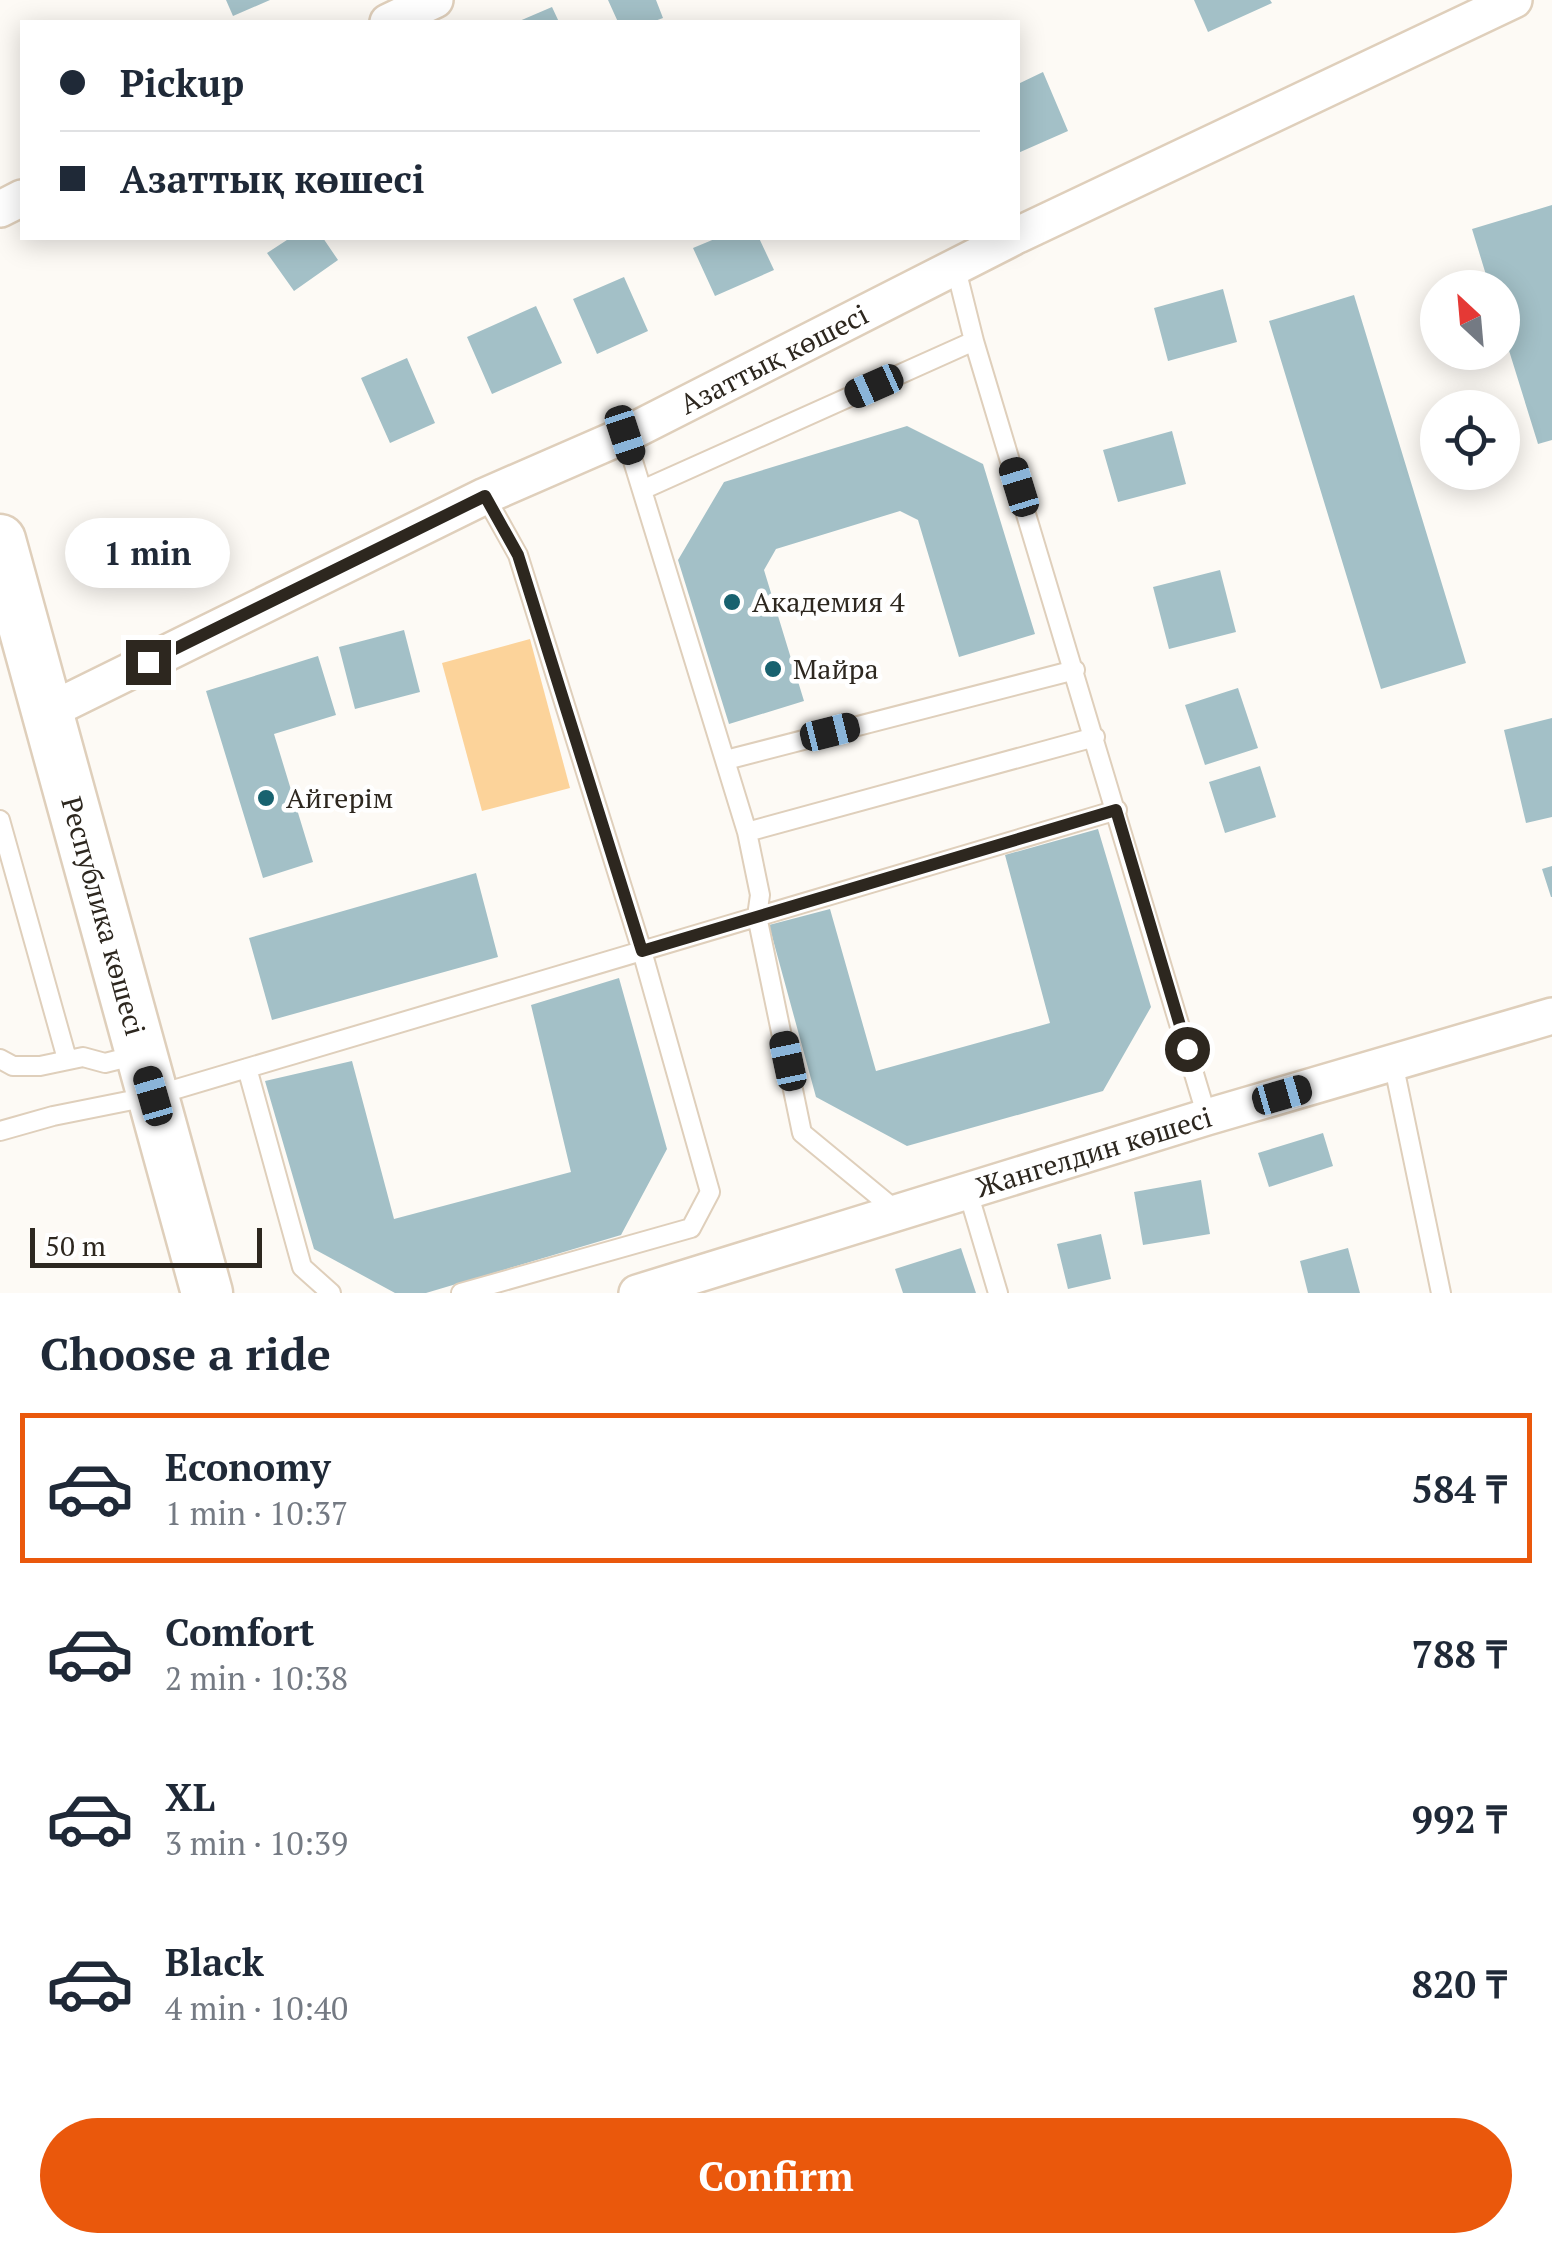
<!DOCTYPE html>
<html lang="en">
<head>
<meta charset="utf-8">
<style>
  :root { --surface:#fff; --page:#f6f6f7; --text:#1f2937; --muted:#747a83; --line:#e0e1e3; --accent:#ea580c }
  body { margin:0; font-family:"PT Serif",serif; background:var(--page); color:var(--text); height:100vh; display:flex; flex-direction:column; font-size:38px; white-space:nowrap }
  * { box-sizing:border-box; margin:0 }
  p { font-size:32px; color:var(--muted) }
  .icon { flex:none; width:55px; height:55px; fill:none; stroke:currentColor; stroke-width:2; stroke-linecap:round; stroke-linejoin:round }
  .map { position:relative; height:1293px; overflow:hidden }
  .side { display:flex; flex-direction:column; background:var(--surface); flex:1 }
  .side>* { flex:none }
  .banner { position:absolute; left:20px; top:20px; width:1000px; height:220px; border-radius:0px; box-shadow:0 5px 25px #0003; display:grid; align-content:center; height:220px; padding:0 40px; background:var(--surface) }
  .needle { width:65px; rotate:334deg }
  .controls { position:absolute; left:1420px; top:270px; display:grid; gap:20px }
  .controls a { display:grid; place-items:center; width:100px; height:100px; border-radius:50%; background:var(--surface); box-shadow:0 5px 25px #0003; font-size:50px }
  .scale { position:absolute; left:30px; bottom:25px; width:232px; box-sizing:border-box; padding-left:10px; border:5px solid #2d271f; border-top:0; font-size:28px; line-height:35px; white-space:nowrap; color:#2d271f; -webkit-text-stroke:8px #fff; paint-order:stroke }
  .end { position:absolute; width:45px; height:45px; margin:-22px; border:12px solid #2d271f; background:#fff; box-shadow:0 0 0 5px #fff }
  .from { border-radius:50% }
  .bubble { position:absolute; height:70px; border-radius:35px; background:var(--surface); box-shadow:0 5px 25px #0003; font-size:32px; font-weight:700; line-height:70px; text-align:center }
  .car { position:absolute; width:30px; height:60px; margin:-30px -15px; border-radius:12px; box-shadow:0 0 8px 2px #0007; background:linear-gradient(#222 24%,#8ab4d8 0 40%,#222 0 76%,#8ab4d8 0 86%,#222 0) }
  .banner b { display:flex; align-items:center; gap:35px; height:95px; font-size:38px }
  .banner b+b { border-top:2px solid var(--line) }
  .banner i { width:25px; height:25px; background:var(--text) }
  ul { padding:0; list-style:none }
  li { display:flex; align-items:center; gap:30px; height:150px; margin:0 20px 15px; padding:0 20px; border:5px solid transparent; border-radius:0px }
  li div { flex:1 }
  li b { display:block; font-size:38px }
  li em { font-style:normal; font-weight:700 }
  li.active { border-color:var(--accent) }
  li>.icon { width:90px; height:90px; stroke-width:1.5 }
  h2 { padding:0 40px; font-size:45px; line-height:120px }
  .cta { display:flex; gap:20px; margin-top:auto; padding:20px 40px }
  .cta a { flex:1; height:115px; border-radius:60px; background:var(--accent); color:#fff; font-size:40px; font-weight:700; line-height:115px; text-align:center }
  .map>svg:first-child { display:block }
  .green { fill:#fcd39a }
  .building { fill:#a3c0c7 }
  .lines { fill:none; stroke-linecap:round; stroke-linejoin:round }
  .service-casing { stroke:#dfcfbb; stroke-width:22 }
  .minor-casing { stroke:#dfcfbb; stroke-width:40 }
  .secondary-casing { stroke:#dfcfbb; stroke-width:55 }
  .service { stroke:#fff; stroke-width:18 }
  .minor { stroke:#fff; stroke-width:35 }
  .secondary { stroke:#fff; stroke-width:50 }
  .route { stroke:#2d271f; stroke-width:12 }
  .poi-dot { fill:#18626f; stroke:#fff; stroke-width:4 }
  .labels { text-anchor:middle; stroke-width:9; stroke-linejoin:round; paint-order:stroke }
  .street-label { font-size:28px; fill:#2d271f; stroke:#fff }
  .poi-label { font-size:28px; fill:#2d271f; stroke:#fff; text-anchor:start }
</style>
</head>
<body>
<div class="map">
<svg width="1552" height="1293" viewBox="0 0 1552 1293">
  <rect width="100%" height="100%" fill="#fdfaf5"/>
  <path class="green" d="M530,639L570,788L482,811L442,663Z"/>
  <path class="building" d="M226,0H270L233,16Z
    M608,0H656L663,18L652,22H618Z
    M1194,0H1270L1272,3L1208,32Z
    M552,7L559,22H517Z
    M1043,72L1068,131L1018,153V84Z
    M1552,205V440L1538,444L1502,328V288H1490L1472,229Z
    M290,238H323L338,260L294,291L267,253Z
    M717,238H759L774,270L715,296L693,248Z
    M624,277L648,331L597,354L573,299Z
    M1223,289L1237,342L1168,361L1154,308Z
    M1354,295L1466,663L1381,689L1269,321Z
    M536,306L562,363L492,394L467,337Z
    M407,358L435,423L390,443L361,378Z
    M907,426L983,464L1035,634L959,657L918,520L900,511L776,549L764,570L804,701L729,724L678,560L724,482Z
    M1172,431L1186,484L1118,502L1103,450Z
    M1220,570L1236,632L1169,649L1153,587Z
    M404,630L420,692L355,709L339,647Z
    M318,656L336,715L274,734L313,862L263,878L206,691Z
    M1238,688L1258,748L1205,765L1185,705Z
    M1552,718V817L1526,823L1504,730Z
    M1260,766L1276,817L1225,833L1209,782Z
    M1098,829L1151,1007L1103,1091L907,1146L816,1097L769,925L830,909L876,1071L1050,1023L1005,855Z
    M1552,866V897H1551L1542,869Z
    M476,873L498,957L272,1020L249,938Z
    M619,978L667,1149L621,1235L426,1293H395L314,1249L265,1081L352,1061L394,1219L571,1172L531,1005Z
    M1323,1133L1333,1166L1269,1187L1258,1153Z
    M1201,1180L1210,1234L1143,1245L1134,1192Z
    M1101,1234L1111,1279L1068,1289L1057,1244Z
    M961,1248L976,1293H903L895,1269Z
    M1348,1248L1360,1293H1308L1300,1261Z"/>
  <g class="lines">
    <defs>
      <path id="service" d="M955,265L974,341L1207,1117
        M625,435L747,832L760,895L757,916L802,1133L899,1213
        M642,490L974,341
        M726,760L1075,670
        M0,820L67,1059
        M747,832L1095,737
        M0,1059L13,1066H40L83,1057L105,1063L141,1054
        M1393,1062L1441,1293
        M247,1068L302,1267L331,1293
        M0,1131L53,1116L153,1096L1117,810
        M968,1192L998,1293
        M461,1293L691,1228L710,1192L642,951L518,555L485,496"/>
      <g id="minor">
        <path d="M388,22L435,0"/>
        <path d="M0,209L22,198"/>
        <path d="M1018,235L1514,0"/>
        <path id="s1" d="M47,712L485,496L625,435L1012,238"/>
        <path id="s2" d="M637,1293L1207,1117L1552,1016"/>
      </g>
      <g id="secondary">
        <path id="s3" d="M0,540L207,1293"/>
      </g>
    </defs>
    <use href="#service" class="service-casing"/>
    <use href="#minor" class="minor-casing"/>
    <use href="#secondary" class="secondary-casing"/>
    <use href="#service" class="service"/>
    <use href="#minor" class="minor"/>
    <use href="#secondary" class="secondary"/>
  </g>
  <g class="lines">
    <path class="route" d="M148,662L485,496L518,555L642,951L1116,810L1187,1049"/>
  </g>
  <g class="poi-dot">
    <circle cx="732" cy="602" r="10"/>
    <circle cx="773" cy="669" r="10"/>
    <circle cx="266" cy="798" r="10"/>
  </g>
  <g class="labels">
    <g class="street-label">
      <text dy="10" stroke="none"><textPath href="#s1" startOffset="808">Азаттық көшесі</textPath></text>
      <text dy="10" stroke="none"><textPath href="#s3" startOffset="390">Республика көшесі</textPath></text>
      <text dy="10" stroke="none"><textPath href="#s2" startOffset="478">Жангелдин көшесі</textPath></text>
    </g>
    <g class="poi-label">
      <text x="752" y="612">Академия 4</text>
      <text x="793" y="679">Майра</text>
      <text x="286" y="808">Айгерім</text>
    </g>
  </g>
</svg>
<div class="controls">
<a><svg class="needle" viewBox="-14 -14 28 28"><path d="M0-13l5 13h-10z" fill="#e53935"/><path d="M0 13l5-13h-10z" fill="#747a83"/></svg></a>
<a><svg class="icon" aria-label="locate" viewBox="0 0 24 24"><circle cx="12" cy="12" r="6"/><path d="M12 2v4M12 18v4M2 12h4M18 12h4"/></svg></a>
</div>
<div class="scale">50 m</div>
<i class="end from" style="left:1187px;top:1049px"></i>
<i class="end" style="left:148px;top:662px"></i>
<div class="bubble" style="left:65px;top:518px;width:165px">1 min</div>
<i class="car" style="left:874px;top:386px;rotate:246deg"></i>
<i class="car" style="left:625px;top:435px;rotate:162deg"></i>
<i class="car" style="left:1019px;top:487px;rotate:343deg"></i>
<i class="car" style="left:830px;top:732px;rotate:76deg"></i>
<i class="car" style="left:788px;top:1061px;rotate:348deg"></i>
<i class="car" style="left:1282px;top:1095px;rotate:74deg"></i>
<i class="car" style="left:153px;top:1096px;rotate:344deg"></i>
<div class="banner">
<b><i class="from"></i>Pickup</b>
<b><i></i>Азаттық көшесі</b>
</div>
</div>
<section class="side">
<h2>Choose a ride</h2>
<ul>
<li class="active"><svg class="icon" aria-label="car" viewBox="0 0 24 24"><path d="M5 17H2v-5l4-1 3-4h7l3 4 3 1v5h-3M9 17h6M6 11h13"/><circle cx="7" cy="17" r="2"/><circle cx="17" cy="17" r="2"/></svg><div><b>Economy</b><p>1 min · 10:37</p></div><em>584 ₸</em></li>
<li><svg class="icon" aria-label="car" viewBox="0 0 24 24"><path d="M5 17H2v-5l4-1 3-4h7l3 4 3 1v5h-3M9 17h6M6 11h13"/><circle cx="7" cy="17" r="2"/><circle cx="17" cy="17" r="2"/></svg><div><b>Comfort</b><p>2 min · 10:38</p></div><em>788 ₸</em></li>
<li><svg class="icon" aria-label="car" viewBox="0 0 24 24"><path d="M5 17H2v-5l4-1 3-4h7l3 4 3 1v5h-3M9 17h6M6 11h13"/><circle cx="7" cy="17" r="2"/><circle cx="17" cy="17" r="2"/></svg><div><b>XL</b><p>3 min · 10:39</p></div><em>992 ₸</em></li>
<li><svg class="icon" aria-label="car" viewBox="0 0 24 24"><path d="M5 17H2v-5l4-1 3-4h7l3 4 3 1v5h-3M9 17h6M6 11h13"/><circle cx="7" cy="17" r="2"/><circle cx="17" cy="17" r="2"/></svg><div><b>Black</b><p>4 min · 10:40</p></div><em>820 ₸</em></li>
</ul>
<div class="cta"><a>Confirm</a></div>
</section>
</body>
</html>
